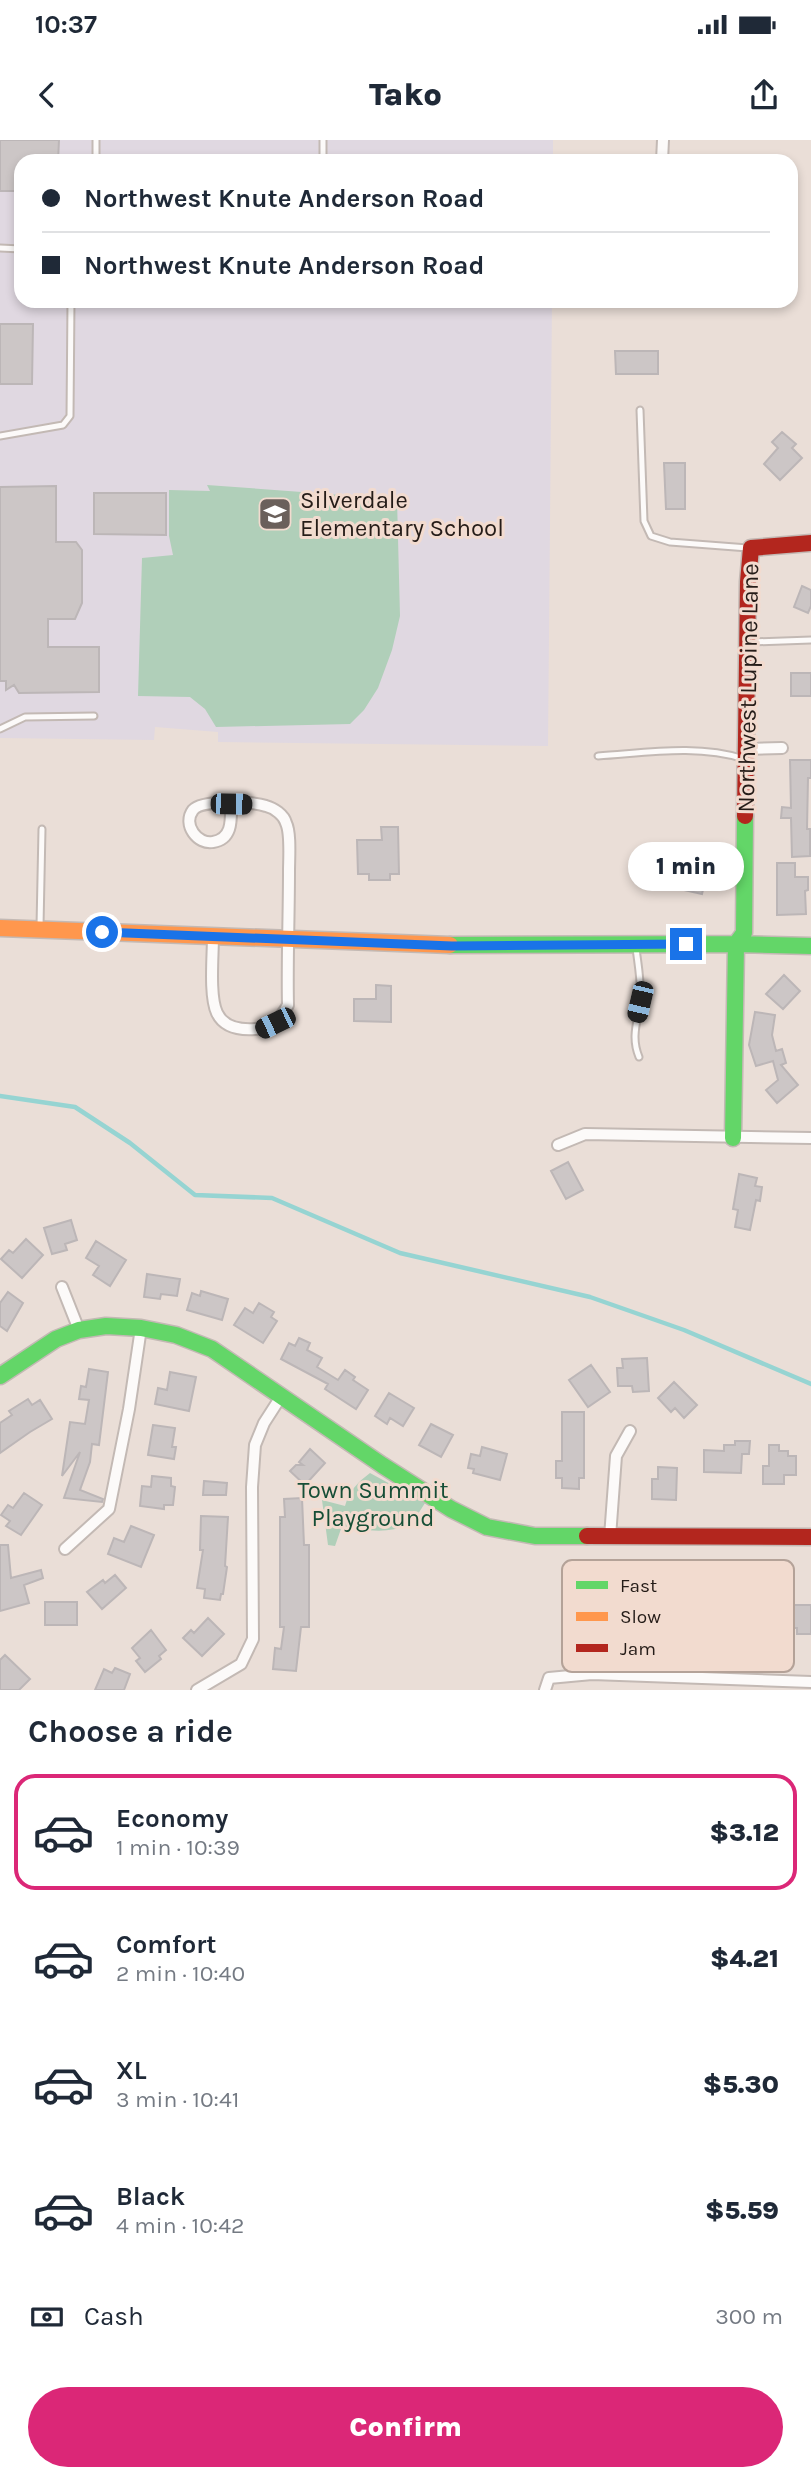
<!DOCTYPE html>
<html lang="en">
<head>
<meta charset="utf-8">
<style>
  :root { --surface:#fff; --page:#f2f2f3; --text:#1f2937; --muted:#747a83; --line:#e0e1e3; --accent:#db2777 }
  body { margin:0; font-family:Karla,sans-serif; background:var(--page); color:var(--text); height:100vh; display:flex; flex-direction:column; font-size:26px; white-space:nowrap }
  * { box-sizing:border-box; margin:0 }
  p { font-size:23px; color:var(--muted) }
  .icon { flex:none; width:38px; height:38px; fill:none; stroke:currentColor; stroke-width:2; stroke-linecap:round; stroke-linejoin:round }
  .map { position:relative; height:1550px; overflow:hidden }
  .sheet { display:flex; flex-direction:column; background:var(--surface); flex:1 }
  .sheet>* { flex:none }
  .top-card { position:absolute; left:14px; top:14px; width:784px; height:154px; border-radius:21px; box-shadow:0 4px 10px #0003; display:grid; align-content:center; height:154px; padding:0 28px; background:var(--surface) }
  .end { position:absolute; width:32px; height:32px; margin:-16px; border:9px solid #1a73e8; background:#fff; box-shadow:0 0 0 4px #fff }
  .from { border-radius:50% }
  .bubble { position:absolute; height:49px; border-radius:24px; background:var(--surface); box-shadow:0 4px 10px #0003; font-size:23px; font-weight:800; line-height:49px; text-align:center }
  .car { position:absolute; width:21px; height:42px; margin:-21px -10px; border-radius:9px; box-shadow:0 0 5px 2px #0007; background:linear-gradient(#222 24%,#8ab4d8 0 40%,#222 0 76%,#8ab4d8 0 86%,#222 0) }
  .top-card b { display:flex; align-items:center; gap:24px; height:66px; font-size:26px }
  .top-card b+b { border-top:2px solid var(--line) }
  .top-card i { width:18px; height:18px; background:var(--text) }
  ul { padding:0; list-style:none }
  li { display:flex; align-items:center; gap:21px; height:116px; margin:0 14px 10px; padding:0 14px; border:4px solid transparent; border-radius:21px }
  li div { flex:1 }
  li b { display:block; font-size:26px }
  li em { font-style:normal; font-weight:800 }
  li.current { border-color:var(--accent) }
  li>.icon { width:63px; height:63px; stroke-width:1.5 }
  h2 { padding:0 28px; font-size:32px; line-height:84px }
  .pay { display:flex; align-items:center; gap:18px; height:77px; padding:0 28px; font-size:26px }
  .pay p { margin-inline-start:auto }
  .primary-button { display:flex; gap:14px; margin-top:auto; padding:14px 28px }
  .primary-button a { flex:1; height:80px; border-radius:42px; background:var(--accent); color:#fff; font-size:28px; font-weight:800; line-height:80px; text-align:center }
  .status { display:flex; justify-content:space-between; align-items:center; height:49px; padding:0 35px; background:var(--surface); direction:ltr }
  .status svg { height:19px; fill:currentColor }
  header { display:flex; justify-content:space-between; align-items:center; height:91px; padding:0 28px; background:var(--surface); font-size:32px; font-weight:800 }
  .map>svg:first-child { display:block }
  .education { fill:#e0d8e1 }
  .green { fill:#b0cfb9 }
  .lines { fill:none; stroke-linecap:round; stroke-linejoin:round }
  .stream { stroke:#96d4d2; stroke-width:4.5 }
  .building { fill:#ccc6c6; stroke:#bcb6b7; stroke-width:2 }
  .lane-casing { stroke:#c3b9b4; stroke-width:9 }
  .street-casing { stroke:#c3b9b4; stroke-width:14 }
  .fast-casing { stroke:#c3b9b4; stroke-width:19 }
  .slow-casing { stroke:#c3b9b4; stroke-width:19 }
  .jam-casing { stroke:#c3b9b4; stroke-width:19 }
  .lane { stroke:#fcfaf9; stroke-width:5 }
  .street { stroke:#fcfaf9; stroke-width:10 }
  .fast { stroke:#63d668; stroke-width:16 }
  .slow { stroke:#ff974d; stroke-width:16 }
  .jam { stroke:#b3261e; stroke-width:16 }
  .route { stroke:#1a73e8; stroke-width:9 }
  .labels { text-anchor:middle; stroke-width:6; stroke-linejoin:round; paint-order:stroke }
  .poi-label { font-size:24px; fill:#251c18; stroke:#f2dbcf; text-anchor:start }
  .street-label { font-size:24px; fill:#251c18; stroke:#f2dbcf }
  .park-label { font-size:24px; fill:#164e36; stroke:#f2dbcf }
  .key { fill:#f2dbcf; stroke:#b4a298; stroke-width:2 }
  .key-label { font-size:19px; fill:#251c18 }
</style>
</head>
<body>
<div class="status"><b>10:37</b><svg viewBox="0 0 49 12"><path d="M0 12V9h3v3zM5 12V6h3v6zM10 12V3h3v9zM15 12V0h3v12zM26 1h20v11H26zM47 4h2v5h-2z"/></svg></div>
<header><svg class="icon" aria-label="back" viewBox="0 0 24 24"><path d="M15 5l-7 7 7 7"/></svg>Tako<svg class="icon" aria-label="share" viewBox="0 0 24 24"><path d="M12 15V3M7 8l5-5 5 5M5 13v7h14v-7"/></svg></header>
<div class="map">
<svg width="811" height="1550" viewBox="0 0 811 1550">
  <rect width="100%" height="100%" fill="#eaded7"/>
  <path class="education" d="M0,0H553V21H21V161H552L548,606L218,602V592L155,587L154,600L0,598Z"/>
  <path class="green" d="M207,345L397,359L400,476L392,510L378,548L364,570L350,584L216,587L205,569L190,557L138,556L142,418L173,415L169,396V350L210,351Z
    M370,1333L425,1363C421,1369 417,1376 412,1381C394,1396 362,1390 342,1386L335,1406L328,1405L322,1360L345,1366C349,1351 358,1342 370,1333Z"/>
  <g class="lines">
    <path class="stream" d="M0,956L75,967L130,1003L195,1055L272,1058L400,1113L590,1157L684,1190L811,1244"/>
  </g>
  <path class="building" d="M0,0H59L58,21H21V51H0Z
    M0,184H33L32,244H0Z
    M615,211H658V234H616Z
    M782,292L796,304L792,308L802,318L780,340L764,324L778,308L772,302Z
    M664,323H685V369H666Z
    M56,346V402H76L82,410V463L75,479H48V507H99V552L19,553L14,545L6,550V541H0V347Z
    M94,353H166V395L94,394Z
    M802,446L811,450V466L808,473L794,467Z
    M791,533H811V556H791Z
    M790,620H811V638H808L807,689H810V716L792,717L791,678H781L782,667L791,668Z
    M381,687H398L399,734H390V740H369V734H358L357,700H382Z
    M668,718L696,724L695,730L707,732L702,754L662,745Z
    M777,723H795V737H808V750L805,751L806,774L777,775Z
    M784,835L800,851L783,869L766,854Z
    M376,845L391,846V882L354,881V859H376Z
    M755,872L775,875L772,895L776,911L782,909L786,923L781,925L798,945L777,963L766,950L778,940L773,921L756,926L749,905Z
    M568,1022L583,1050L566,1059L551,1031Z
    M739,1034L757,1038L755,1046L762,1047L760,1061L756,1060L750,1090L735,1087L738,1070L733,1069Z
    M71,1080L77,1100L65,1104L67,1110L52,1114L44,1088Z
    M26,1099L43,1115L22,1138L1,1119L9,1110L13,1113Z
    M96,1101L126,1120L110,1146L93,1135L99,1126L86,1118Z
    M147,1134L180,1139L177,1156L161,1154L160,1159L144,1157Z
    M201,1151L228,1159L222,1180L187,1170L192,1153L200,1156Z
    M8,1152L23,1163L7,1191L0,1186V1163Z
    M259,1163L274,1172L271,1177L277,1181L263,1203L234,1185L245,1168L253,1173Z
    M299,1198L310,1203L307,1210L322,1218L317,1227L338,1240L345,1230L355,1237L353,1240L368,1250L356,1269L325,1249L328,1244L281,1219L289,1203L295,1206Z
    M647,1218L649,1251L633,1252L632,1246H618L617,1228H623L622,1219Z
    M591,1225L610,1252L588,1267L569,1240Z
    M89,1229L108,1232L99,1305L92,1304L90,1322L80,1350L103,1359L102,1362L64,1358L80,1312L62,1336L70,1282L85,1284L89,1260L79,1259L81,1246L86,1247Z
    M170,1232L196,1237L189,1271L155,1264L158,1248L167,1250Z
    M674,1242L697,1265L684,1278L675,1268L671,1272L658,1258Z
    M389,1253L414,1268L403,1286L390,1278L387,1284L375,1276Z
    M28,1259L32,1265L40,1260L52,1279L30,1292L0,1313V1283L12,1275L9,1271Z
    M562,1272H584V1338H579V1349L562,1348V1338H556V1321H562Z
    M431,1284L453,1295L441,1317L419,1305Z
    M153,1285L175,1288L172,1307H176L174,1319L148,1315Z
    M735,1301H750L749,1314H742L741,1333L704,1332V1310L724,1311V1305H735Z
    M769,1305H779V1311H788V1316H796V1335H784V1344H763V1326H769Z
    M482,1307L507,1314L500,1340L473,1333L474,1329L468,1328L471,1314L480,1316Z
    M310,1309L325,1323L305,1345L290,1331L296,1325H303L299,1322Z
    M658,1327L677,1328L676,1360L652,1359V1339H658Z
    M152,1336L171,1338V1346L175,1347L173,1365H164V1369L140,1366L142,1346L151,1347Z
    M204,1341L227,1343L226,1355H203Z
    M24,1353L42,1365L21,1395L6,1386L10,1381L1,1375L8,1365L13,1368Z
    M302,1358L304,1405H309V1487H301L296,1531L273,1529L275,1508L281,1509L284,1487H280V1377H285L284,1359Z
    M201,1376L228,1377L225,1426L227,1427L223,1454H221L220,1460L204,1458L205,1449L197,1448L203,1410H200Z
    M131,1386L154,1395L141,1427L108,1414L114,1398L124,1402Z
    M0,1405H8L11,1438L41,1430L43,1438L24,1445L29,1463L0,1471Z
    M115,1435L126,1448L102,1469L87,1452L103,1440L105,1443Z
    M45,1462H77V1485H45Z
    M785,1465H811V1494H797V1488H785Z
    M208,1478L224,1494L202,1516L183,1498L191,1490L194,1493Z
    M151,1490L166,1510L159,1516L161,1519L145,1532L136,1521L140,1518L132,1508Z
    M5,1515L30,1539L19,1550H0V1520Z
    M115,1528L130,1534L124,1550H95L104,1529L112,1533Z"/>
  <g class="lines">
    <defs>
      <path id="lane" d="M323,0V21
        M96,21V0
        M0,108L21,109
        M640,270L644,381L651,396L670,402L748,408
        M0,296L63,285L70,276L71,161
        M751,502L811,500
        M0,589L25,577L94,576
        M598,616C646,613 697,604 744,619
        M40,786L42,689
        M636,808C638,825 642,845 640,863C637,883 631,898 639,917"/>
      <path id="street" d="M662,21L663,0
        M747,609L782,608
        M213,796C213,816 209,856 217,873C224,888 240,890 255,889C272,889 280,879 288,865C287,820 289,776 289,731C289,719 291,693 286,683C284,675 274,668 266,666C254,662 202,659 193,670C182,685 198,705 213,702C233,699 231,679 231,664
        M558,1005L585,994L811,998
        M62,1147L79,1190
        M610,1397L616,1316L630,1291
        M65,1409L109,1369L129,1269L141,1188
        M197,1550L241,1524L253,1499L252,1347L255,1305L264,1283L282,1255
        M545,1550L549,1538L592,1534L811,1542"/>
      <path id="fast" d="M450,805L736,804L811,806
        M733,998L736,804L744,793L745,676
        M0,1236L56,1199L79,1190L106,1186L141,1188L176,1195L212,1209L382,1325L451,1369L487,1387L535,1396H587"/>
      <path id="slow" d="M0,788L450,805"/>
      <path id="jam" d="M745,676L748,442L751,408L811,403
        M587,1396L811,1397"/>
    </defs>
    <use href="#lane" class="lane-casing"/>
    <use href="#street" class="street-casing"/>
    <use href="#fast" class="fast-casing"/>
    <use href="#slow" class="slow-casing"/>
    <use href="#jam" class="jam-casing"/>
    <use href="#lane" class="lane"/>
    <use href="#street" class="street"/>
    <use href="#fast" class="fast"/>
    <use href="#slow" class="slow"/>
    <use href="#jam" class="jam"/>
  </g>
  <g class="lines">
    <path class="route" d="M102,792L452,806L686,804"/>
  </g>
  <defs>
    <symbol id="school-square" viewBox="-11 -11 22 22"><rect x="-9" y="-9" width="18" height="18" rx="4" fill="#6a605b" stroke="#f2dbcf"/><path d="M0-5L7-2L0 1L-7-2ZM-4 1L0 2.5L4 1V4Q0 6-4 4Z" fill="#fff"/></symbol>
  </defs>
  <g fill-rule="evenodd">
    <use href="#school-square" x="256" y="355" width="38" height="38"/>
  </g>
  <g class="labels">
    <g class="poi-label">
      <text x="300" y="368">Silverdale<tspan x="300" dy="28">Elementary School</tspan></text>
    </g>
    <g class="street-label">
      <text transform="translate(748 548) rotate(-89)" y="8">Northwest Lupine Lane</text>
    </g>
    <g class="park-label">
      <text x="373" y="1358">Town Summit<tspan x="373" dy="28">Playground</tspan></text>
    </g>
  </g>
  <rect x="562" y="1420" width="232" height="112" rx="10" class="key"/>
  <rect x="576" y="1441" width="32" height="8" fill="#63d668"/>
  <rect x="576" y="1472" width="32" height="9" fill="#ff974d"/>
  <rect x="576" y="1504" width="32" height="8" fill="#b3261e"/>
  <g class="key-label">
    <text x="620" y="1452">Fast</text>
    <text x="620" y="1483">Slow</text>
    <text x="620" y="1515">Jam</text>
  </g>
</svg>
<i class="end from" style="left:102px;top:792px"></i>
<i class="end" style="left:686px;top:804px"></i>
<div class="bubble" style="left:628px;top:702px;width:116px">1 min</div>
<i class="car" style="left:231px;top:664px;rotate:91deg"></i>
<i class="car" style="left:640px;top:862px;rotate:193deg"></i>
<i class="car" style="left:275px;top:883px;rotate:244deg"></i>
<div class="top-card">
<b><i class="from"></i>Northwest Knute Anderson Road</b>
<b><i></i>Northwest Knute Anderson Road</b>
</div>
</div>
<section class="sheet">
<h2>Choose a ride</h2>
<ul>
<li class="current"><svg class="icon" aria-label="car" viewBox="0 0 24 24"><path d="M5 17H2v-5l4-1 3-4h7l3 4 3 1v5h-3M9 17h6M6 11h13"/><circle cx="7" cy="17" r="2"/><circle cx="17" cy="17" r="2"/></svg><div><b>Economy</b><p>1 min · 10:39</p></div><em>$3.12</em></li>
<li><svg class="icon" aria-label="car" viewBox="0 0 24 24"><path d="M5 17H2v-5l4-1 3-4h7l3 4 3 1v5h-3M9 17h6M6 11h13"/><circle cx="7" cy="17" r="2"/><circle cx="17" cy="17" r="2"/></svg><div><b>Comfort</b><p>2 min · 10:40</p></div><em>$4.21</em></li>
<li><svg class="icon" aria-label="car" viewBox="0 0 24 24"><path d="M5 17H2v-5l4-1 3-4h7l3 4 3 1v5h-3M9 17h6M6 11h13"/><circle cx="7" cy="17" r="2"/><circle cx="17" cy="17" r="2"/></svg><div><b>XL</b><p>3 min · 10:41</p></div><em>$5.30</em></li>
<li><svg class="icon" aria-label="car" viewBox="0 0 24 24"><path d="M5 17H2v-5l4-1 3-4h7l3 4 3 1v5h-3M9 17h6M6 11h13"/><circle cx="7" cy="17" r="2"/><circle cx="17" cy="17" r="2"/></svg><div><b>Black</b><p>4 min · 10:42</p></div><em>$5.59</em></li>
</ul>
<div class="pay"><svg class="icon" aria-label="cash" viewBox="0 0 24 24"><path d="M3 7h18v10H3z"/><circle cx="12" cy="12" r="2"/></svg>Cash<p>300 m</p></div>
<div class="primary-button"><a>Confirm</a></div>
</section>
</body>
</html>
